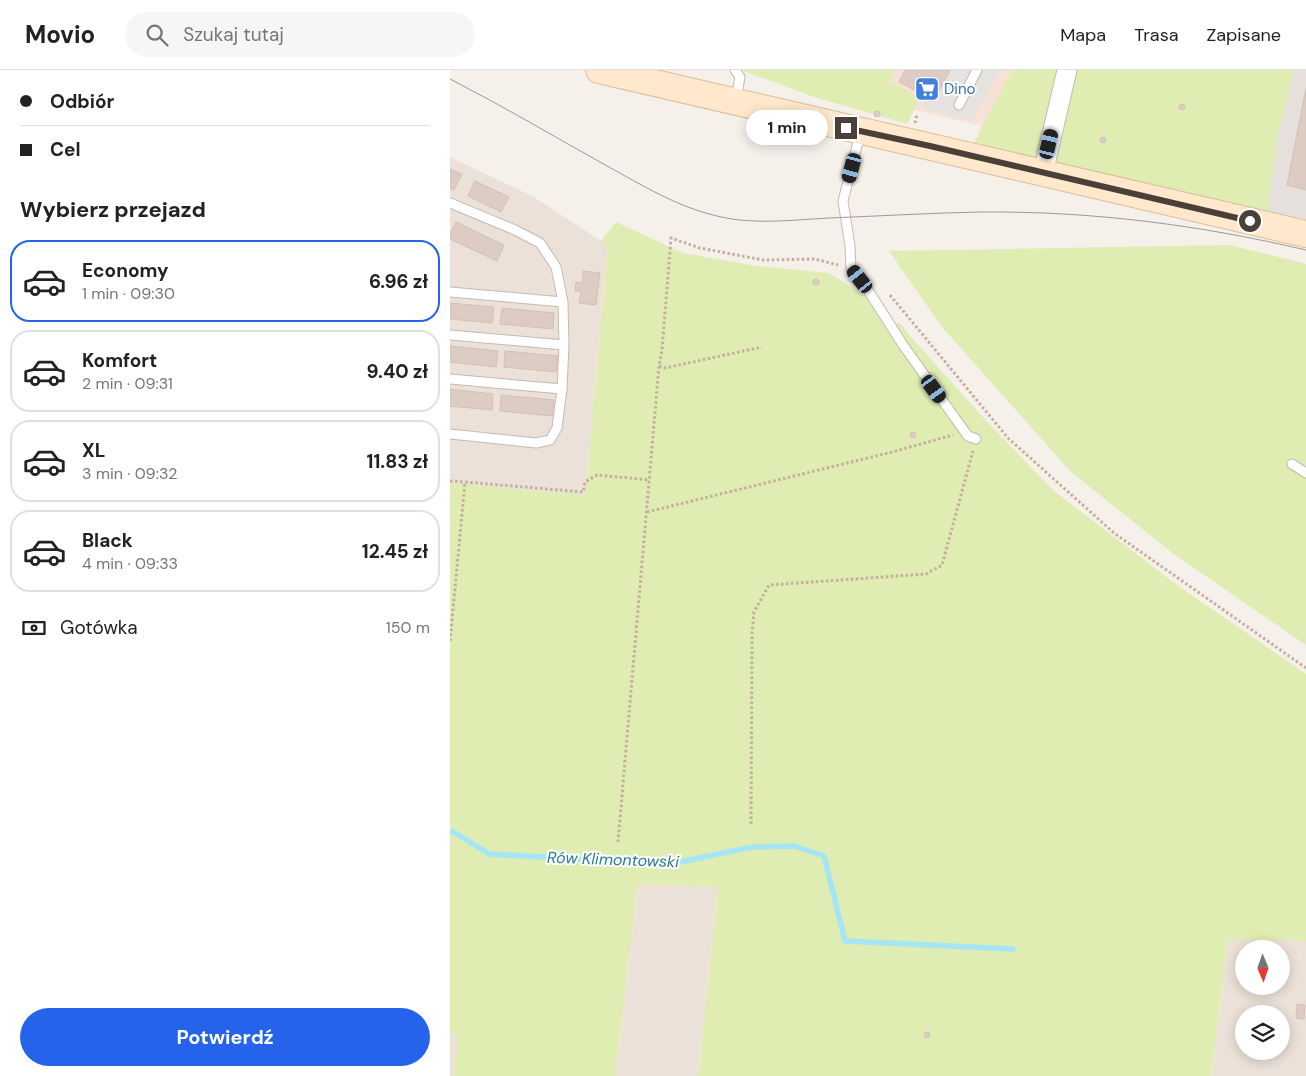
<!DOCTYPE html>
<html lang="pl">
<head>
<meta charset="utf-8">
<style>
  :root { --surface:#fff; --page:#f6f6f6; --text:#222; --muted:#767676; --line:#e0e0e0; --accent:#2563eb }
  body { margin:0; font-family:"DM Sans",sans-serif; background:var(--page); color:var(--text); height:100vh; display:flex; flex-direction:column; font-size:19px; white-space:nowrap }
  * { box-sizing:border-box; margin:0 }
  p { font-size:16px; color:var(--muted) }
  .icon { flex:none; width:28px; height:28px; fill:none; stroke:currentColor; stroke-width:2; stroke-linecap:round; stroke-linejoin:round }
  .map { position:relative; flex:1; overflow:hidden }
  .side { display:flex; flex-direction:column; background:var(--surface); width:450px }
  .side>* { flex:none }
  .hud { display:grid; align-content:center; height:110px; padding:0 20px; background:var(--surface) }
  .needle { width:32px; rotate:178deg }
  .fabs { position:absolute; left:785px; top:870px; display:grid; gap:10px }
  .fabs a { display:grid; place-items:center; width:55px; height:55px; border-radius:50%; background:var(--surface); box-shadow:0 2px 12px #0003; font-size:25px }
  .end { position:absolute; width:22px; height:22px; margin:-11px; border:6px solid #4b4038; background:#fff; box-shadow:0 0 0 2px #fff }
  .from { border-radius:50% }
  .bubble { position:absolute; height:35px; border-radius:18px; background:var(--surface); box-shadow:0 2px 12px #0003; font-size:16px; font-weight:700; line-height:35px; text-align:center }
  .car { position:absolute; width:15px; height:30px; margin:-15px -8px; border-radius:6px; box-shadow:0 0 4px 1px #0007; background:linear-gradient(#222 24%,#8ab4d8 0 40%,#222 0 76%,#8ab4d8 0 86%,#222 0) }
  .hud b { display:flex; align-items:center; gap:18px; height:48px; font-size:19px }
  .hud b+b { border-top:1px solid var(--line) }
  .hud i { width:12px; height:12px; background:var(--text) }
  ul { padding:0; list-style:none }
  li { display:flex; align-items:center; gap:15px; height:82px; margin:0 10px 8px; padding:0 10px; border:2px solid var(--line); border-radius:20px }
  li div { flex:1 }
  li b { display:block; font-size:19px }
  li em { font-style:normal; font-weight:700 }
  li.on { border-color:var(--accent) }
  li>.icon { width:45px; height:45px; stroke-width:1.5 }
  h2 { padding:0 20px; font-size:22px; line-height:60px }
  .pay { display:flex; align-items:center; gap:12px; height:55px; padding:0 20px; font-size:19px }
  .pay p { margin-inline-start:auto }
  .button { display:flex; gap:10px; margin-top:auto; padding:10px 20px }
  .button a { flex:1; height:58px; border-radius:30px; background:var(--accent); color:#fff; font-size:20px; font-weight:700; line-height:58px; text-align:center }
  header { display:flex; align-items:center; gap:30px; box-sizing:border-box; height:70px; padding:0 25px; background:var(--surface); border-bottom:1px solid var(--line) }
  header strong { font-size:24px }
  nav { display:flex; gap:28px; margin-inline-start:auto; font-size:18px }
  .search { width:350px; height:45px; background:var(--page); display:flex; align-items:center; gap:12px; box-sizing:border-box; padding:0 18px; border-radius:28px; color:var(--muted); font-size:19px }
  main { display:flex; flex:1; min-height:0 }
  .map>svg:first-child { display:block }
  .residential { fill:#ebe1d9; fill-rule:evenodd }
  .commercial { fill:#f8e2d6 }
  .industrial { fill:#e6e0dc }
  .green { fill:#dfecb2 }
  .parking { fill:#e5e2df }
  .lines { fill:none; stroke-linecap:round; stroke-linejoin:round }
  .stream { stroke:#a5e6f5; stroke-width:5.5 }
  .building { fill:#dcccc3; stroke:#d4c0b2 }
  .lane-casing { stroke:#c6b9b0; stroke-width:11 }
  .street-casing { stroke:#c6b9b0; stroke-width:21 }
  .secondary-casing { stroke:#dcbc9b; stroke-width:28 }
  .path { stroke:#c5ae9d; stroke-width:3; stroke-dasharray:2.5 2.5; stroke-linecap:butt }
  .lane { stroke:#fff; stroke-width:9 }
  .street { stroke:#fff; stroke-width:19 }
  .secondary { stroke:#ffe8cc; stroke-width:26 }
  .tram { stroke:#9a9a9a; stroke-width:1 }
  .route { stroke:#4b4038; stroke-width:6 }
  .labels { text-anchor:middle; stroke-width:4; stroke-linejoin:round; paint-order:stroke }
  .shop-label { font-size:15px; fill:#366cbe; stroke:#fff; text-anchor:start }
  .water-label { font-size:16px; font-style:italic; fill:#237c94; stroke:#fff }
</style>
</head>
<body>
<header>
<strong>Movio</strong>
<div class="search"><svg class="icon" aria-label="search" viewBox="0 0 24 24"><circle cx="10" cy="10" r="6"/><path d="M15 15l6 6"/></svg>Szukaj tutaj</div>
<nav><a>Mapa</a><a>Trasa</a><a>Zapisane</a></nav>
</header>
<main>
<section class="side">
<div class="hud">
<b><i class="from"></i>Odbiór</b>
<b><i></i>Cel</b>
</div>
<h2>Wybierz przejazd</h2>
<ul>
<li class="on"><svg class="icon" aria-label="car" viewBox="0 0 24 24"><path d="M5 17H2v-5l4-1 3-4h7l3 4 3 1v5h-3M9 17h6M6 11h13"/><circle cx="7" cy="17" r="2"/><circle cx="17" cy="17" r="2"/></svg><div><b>Economy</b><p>1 min · 09:30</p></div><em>6.96 zł</em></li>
<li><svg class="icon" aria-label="car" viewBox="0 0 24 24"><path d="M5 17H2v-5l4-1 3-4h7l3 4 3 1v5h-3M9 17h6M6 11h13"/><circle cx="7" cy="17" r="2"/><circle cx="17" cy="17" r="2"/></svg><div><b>Komfort</b><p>2 min · 09:31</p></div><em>9.40 zł</em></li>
<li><svg class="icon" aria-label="car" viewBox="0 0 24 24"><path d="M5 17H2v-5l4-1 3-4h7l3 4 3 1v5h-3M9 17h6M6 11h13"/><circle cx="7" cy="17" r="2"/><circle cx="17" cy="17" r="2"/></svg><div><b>XL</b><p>3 min · 09:32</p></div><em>11.83 zł</em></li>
<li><svg class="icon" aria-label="car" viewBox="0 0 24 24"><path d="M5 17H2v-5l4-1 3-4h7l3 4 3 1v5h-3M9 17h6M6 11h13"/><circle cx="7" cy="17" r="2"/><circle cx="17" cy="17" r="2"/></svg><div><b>Black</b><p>4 min · 09:33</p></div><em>12.45 zł</em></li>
</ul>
<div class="pay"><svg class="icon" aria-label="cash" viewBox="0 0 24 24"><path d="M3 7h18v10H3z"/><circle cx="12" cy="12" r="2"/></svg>Gotówka<p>150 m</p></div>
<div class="button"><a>Potwierdź</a></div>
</section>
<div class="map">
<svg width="856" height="1006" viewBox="0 0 856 1006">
  <rect width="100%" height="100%" fill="#f6f0eb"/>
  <path class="residential" d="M0,87L84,127L151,171L158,177L135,425L0,413Z
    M188,814L268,817L248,1006H165Z
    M778,869L856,871V1006H761ZM794,879H831V916H794ZM794,944H831V981H794Z
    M0,963L8,964L4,1006H0Z"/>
  <path class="commercial" d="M446,0H562L532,56L464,40L469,28L440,11Z"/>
  <path class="industrial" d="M844,0H856V151L817,142L828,64Z"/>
  <path class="green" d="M291,0H446L440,11L470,28L457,54L364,27Z
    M562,0H844L828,64L817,142L524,73L532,56Z
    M166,152L233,183L306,196L379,203L414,225L435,254L450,253L460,266L541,356L604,421L727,515L856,604V871L778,869L761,1006H248L268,817L188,814L165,1006H4L8,964L0,963V413L135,425L158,177L151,171Z
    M779,175L856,194V575L725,485L621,402L492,257L439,181Z"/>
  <path class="parking" d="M500,0H550L522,51L471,38L477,26L484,30Z"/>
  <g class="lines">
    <path class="stream" d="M0,762H4L39,784L164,791L230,792L302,777L344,776L374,786L395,871L563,879"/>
  </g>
  <path class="building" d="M455,0H500L484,30L449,12Z
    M856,18V120L837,115Z
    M729 37a3 3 0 1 1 6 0a3 3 0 1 1-6 0Z
    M424 44a3 3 0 1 1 6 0a3 3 0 1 1-6 0Z
    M650 70a3 3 0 1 1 6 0a3 3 0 1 1-6 0Z
    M0,99L12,104L4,120L0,118Z
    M25,111L59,127L51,142L18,126Z
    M6,152L54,175L47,191L0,169V164Z
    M133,201L150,203L146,235L129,233L131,222L125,221L126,212L132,213Z
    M363 212a3 3 0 1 1 6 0a3 3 0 1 1-6 0Z
    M0,233L44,237L42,253L0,249Z
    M52,238L104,243L103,259L50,254Z
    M0,276L48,281L46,297L0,292Z
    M55,281L108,286L106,302L54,297Z
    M0,319L43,324L42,340L0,336Z
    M51,325L104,330L102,346L50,341Z
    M460 365a3 3 0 1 1 6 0a3 3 0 1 1-6 0Z
    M847,934L855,935L854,949L846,948Z
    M474 965a3 3 0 1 1 6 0a3 3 0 1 1-6 0Z"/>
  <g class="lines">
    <defs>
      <path id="lane" d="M285,0L290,7L286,29
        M509,35L527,0
        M410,64L393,131L400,176L401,198L418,220L453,275L515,362L518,366L526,369
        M0,133L65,160L90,173L106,197L113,232L114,275L112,319L107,358L100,370L86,373L0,364
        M0,222L113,232
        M0,265L114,275
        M0,309L112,319
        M842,394L856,403"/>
      <path id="street" d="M593,103L617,0"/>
      <path id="secondary" d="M149,0L856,164"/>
    </defs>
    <use href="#lane" class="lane-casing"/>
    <use href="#street" class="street-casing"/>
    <use href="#secondary" class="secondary-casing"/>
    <path class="path" d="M465,53L467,44
      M440,225L558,368L664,463L856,598
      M209,296L215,298L312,277
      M0,411L15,412
      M197,442L442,382L503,365
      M0,571L15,412L133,422L135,412L147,405L200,410
      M301,754L302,563L304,542L319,515L476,504L492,495L523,381
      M168,772L209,296L212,280L221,168L250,178L313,190L365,189L388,195"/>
    <use href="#lane" class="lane"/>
    <use href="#street" class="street"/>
    <use href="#secondary" class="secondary"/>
    <path class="tram" d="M0,9C53,36 105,67 157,96C192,115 227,137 267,146C303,155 342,150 379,148C430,146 480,143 531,142C641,141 750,155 856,180"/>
  </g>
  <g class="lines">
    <path class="route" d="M396,58L480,76L800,151"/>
  </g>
  <defs>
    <symbol id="supermarket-square" viewBox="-11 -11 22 22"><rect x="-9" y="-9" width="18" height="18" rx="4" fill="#3f7fe0" stroke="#fff"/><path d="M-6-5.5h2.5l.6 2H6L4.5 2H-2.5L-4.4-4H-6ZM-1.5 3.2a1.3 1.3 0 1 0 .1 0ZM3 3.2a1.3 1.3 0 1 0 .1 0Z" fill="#fff"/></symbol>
  </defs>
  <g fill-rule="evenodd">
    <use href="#supermarket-square" x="463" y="5" width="28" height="28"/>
  </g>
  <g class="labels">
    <g class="shop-label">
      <text x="494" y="24">Dino</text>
    </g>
    <g class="water-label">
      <text transform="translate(163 789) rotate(2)" y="6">Rów Klimontowski</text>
    </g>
  </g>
</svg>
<div class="fabs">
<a><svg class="needle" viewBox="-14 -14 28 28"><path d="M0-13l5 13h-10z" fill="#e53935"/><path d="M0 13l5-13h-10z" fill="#767676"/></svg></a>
<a><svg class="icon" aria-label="layers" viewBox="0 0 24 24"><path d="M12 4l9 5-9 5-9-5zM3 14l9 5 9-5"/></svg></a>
</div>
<i class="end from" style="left:800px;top:151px"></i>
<i class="end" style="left:396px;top:58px"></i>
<div class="bubble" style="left:296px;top:40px;width:82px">1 min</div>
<i class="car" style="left:599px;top:74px;rotate:13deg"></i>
<i class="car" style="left:402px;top:98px;rotate:195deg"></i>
<i class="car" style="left:410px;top:209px;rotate:322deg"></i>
<i class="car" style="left:484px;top:319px;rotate:144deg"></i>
</div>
</main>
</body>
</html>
